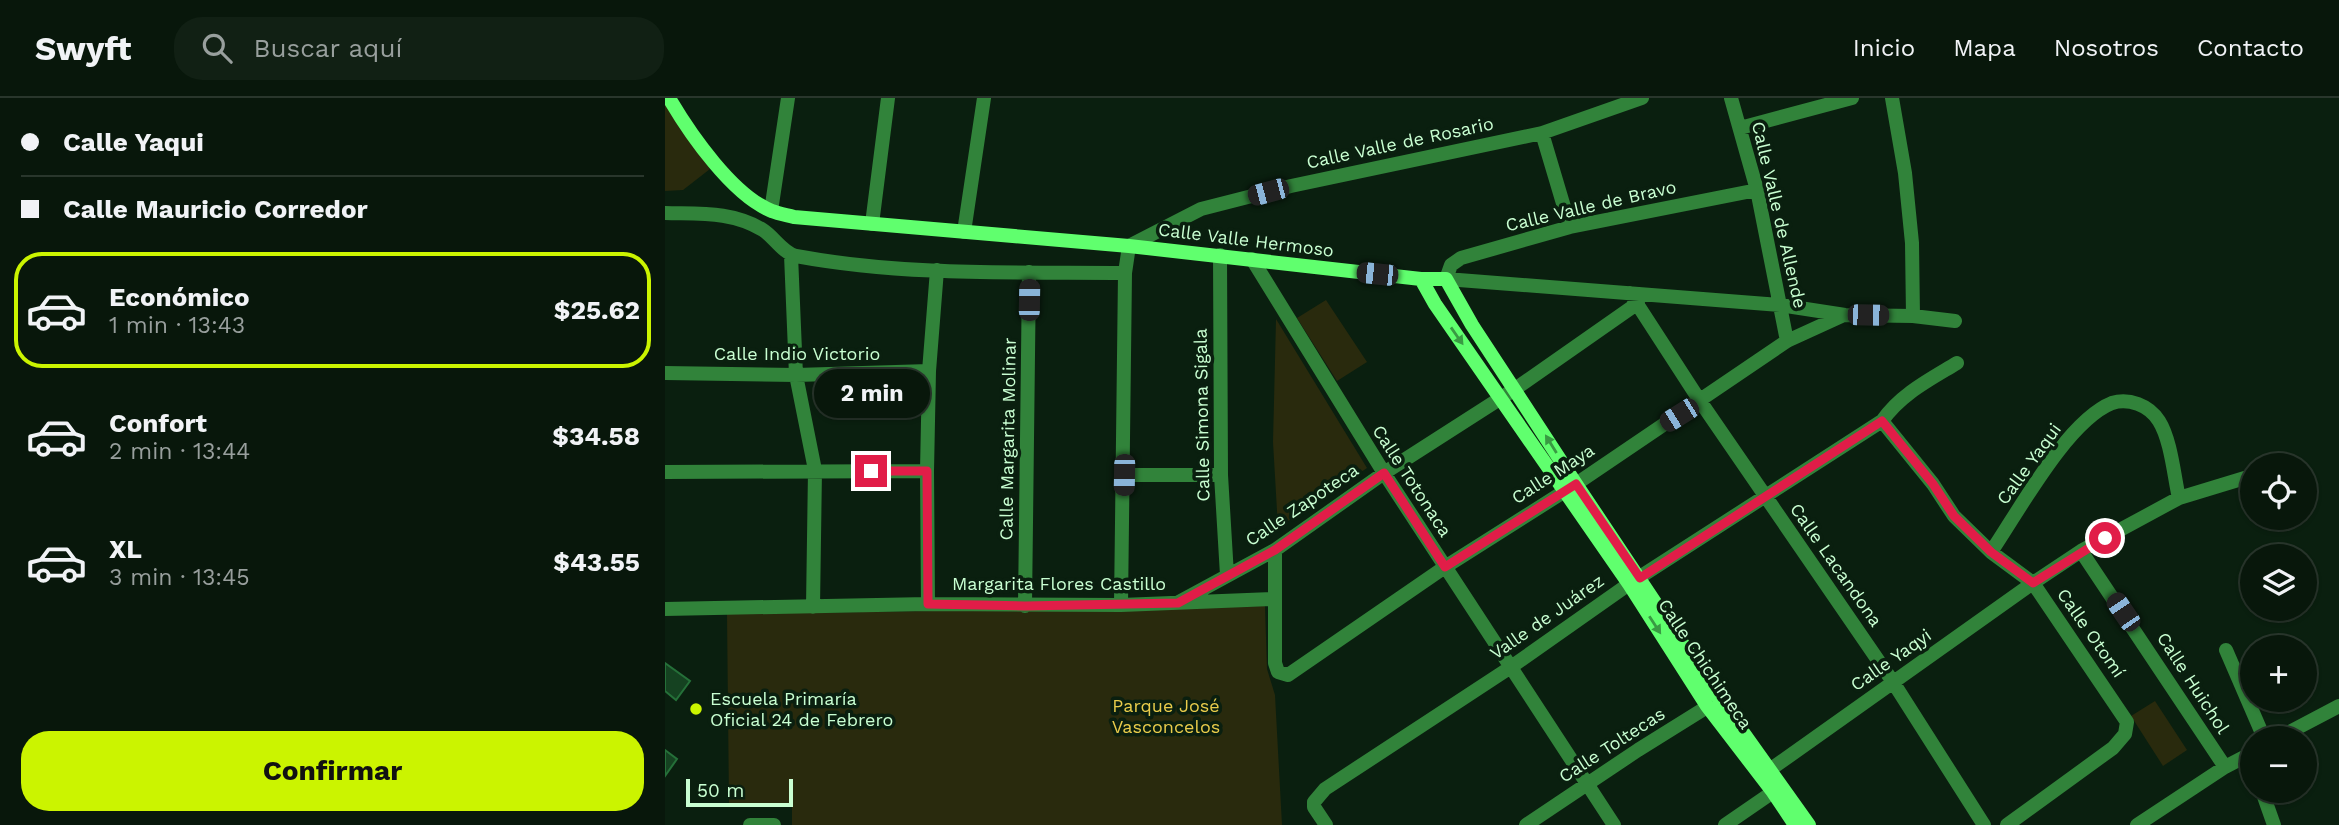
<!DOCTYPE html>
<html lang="es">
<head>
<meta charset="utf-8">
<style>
  :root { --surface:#08170b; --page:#112014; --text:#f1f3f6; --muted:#989f9d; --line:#29362c; --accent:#cbf400 }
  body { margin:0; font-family:"Work Sans",sans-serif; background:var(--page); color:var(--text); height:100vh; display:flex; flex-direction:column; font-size:26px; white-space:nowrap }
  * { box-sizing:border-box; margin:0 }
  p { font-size:23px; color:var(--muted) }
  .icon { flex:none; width:38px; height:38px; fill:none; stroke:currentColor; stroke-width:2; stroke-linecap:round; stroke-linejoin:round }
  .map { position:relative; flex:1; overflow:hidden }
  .sheet { display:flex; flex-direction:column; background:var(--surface); width:665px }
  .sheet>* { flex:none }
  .guide { display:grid; align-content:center; height:154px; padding:0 21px; background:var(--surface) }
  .controls { position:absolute; left:1575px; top:355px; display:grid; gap:14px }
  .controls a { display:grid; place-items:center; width:77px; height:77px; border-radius:50%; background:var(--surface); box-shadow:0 2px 5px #0004,0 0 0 2px var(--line); font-size:35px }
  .scale { position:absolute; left:21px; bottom:18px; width:107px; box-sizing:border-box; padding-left:7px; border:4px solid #c9ffd2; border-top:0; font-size:19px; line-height:24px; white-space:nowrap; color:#c9ffd2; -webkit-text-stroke:5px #0a1f0f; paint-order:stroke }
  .end { position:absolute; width:32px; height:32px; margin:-16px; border:9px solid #e11d48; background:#fff; box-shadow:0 0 0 4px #fff }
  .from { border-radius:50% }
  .bubble { position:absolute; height:49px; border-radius:24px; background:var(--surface); box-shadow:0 2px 5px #0004,0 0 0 2px var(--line); font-size:23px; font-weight:700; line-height:49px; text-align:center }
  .car { position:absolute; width:21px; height:42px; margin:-21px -10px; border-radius:9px; box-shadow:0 0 5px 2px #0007; background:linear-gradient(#222 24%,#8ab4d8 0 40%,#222 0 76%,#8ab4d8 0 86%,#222 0) }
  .guide b { display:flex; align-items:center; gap:24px; height:66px; font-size:26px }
  .guide b+b { border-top:2px solid var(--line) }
  .guide i { width:18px; height:18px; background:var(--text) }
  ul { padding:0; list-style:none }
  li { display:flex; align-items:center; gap:21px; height:116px; margin:0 14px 10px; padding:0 7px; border:4px solid transparent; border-radius:28px }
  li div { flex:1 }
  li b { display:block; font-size:26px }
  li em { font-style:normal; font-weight:700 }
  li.active { border-color:var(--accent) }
  li>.icon { width:63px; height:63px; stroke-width:1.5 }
  .action { display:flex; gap:14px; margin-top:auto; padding:14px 21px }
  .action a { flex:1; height:80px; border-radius:28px; background:var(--accent); color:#111; font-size:28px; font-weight:700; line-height:80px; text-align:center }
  header { display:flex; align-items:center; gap:42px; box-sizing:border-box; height:98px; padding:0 35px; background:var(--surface); border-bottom:2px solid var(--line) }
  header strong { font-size:33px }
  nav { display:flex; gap:38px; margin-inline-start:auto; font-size:24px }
  .search { width:490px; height:63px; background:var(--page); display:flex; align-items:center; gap:18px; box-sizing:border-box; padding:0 24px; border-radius:28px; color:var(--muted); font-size:26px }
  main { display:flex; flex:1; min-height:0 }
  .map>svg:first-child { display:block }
  .green { fill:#292a0d }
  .building { fill:#154221; stroke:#257039; stroke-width:2 }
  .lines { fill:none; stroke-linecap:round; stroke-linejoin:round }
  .minor { stroke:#31833a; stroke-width:14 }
  .secondary { stroke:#60ff6e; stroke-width:14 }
  .oneway { fill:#399a43 }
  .route { stroke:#e11d48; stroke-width:9 }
  .poi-dot { fill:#cbf400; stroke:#0a1f0f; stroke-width:2.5 }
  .labels { text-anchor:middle; stroke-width:7; stroke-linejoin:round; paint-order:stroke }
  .street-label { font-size:18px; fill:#c9ffd2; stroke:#0a1f0f }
  .poi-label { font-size:18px; fill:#c9ffd2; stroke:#0a1f0f; text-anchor:start }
  .park-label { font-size:18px; fill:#e9cc4b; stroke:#0a1f0f }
</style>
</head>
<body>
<header>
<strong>Swyft</strong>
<div class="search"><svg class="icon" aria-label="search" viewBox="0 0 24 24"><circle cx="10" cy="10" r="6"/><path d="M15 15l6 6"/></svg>Buscar aquí</div>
<nav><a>Inicio</a><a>Mapa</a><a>Nosotros</a><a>Contacto</a></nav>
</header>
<main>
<section class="sheet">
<div class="guide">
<b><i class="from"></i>Calle Yaqui</b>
<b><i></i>Calle Mauricio Corredor</b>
</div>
<ul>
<li class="active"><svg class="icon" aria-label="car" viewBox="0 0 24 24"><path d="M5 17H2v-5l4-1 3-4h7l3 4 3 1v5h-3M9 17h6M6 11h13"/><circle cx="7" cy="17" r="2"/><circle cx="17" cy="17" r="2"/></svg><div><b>Económico</b><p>1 min · 13:43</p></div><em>$25.62</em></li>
<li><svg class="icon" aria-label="car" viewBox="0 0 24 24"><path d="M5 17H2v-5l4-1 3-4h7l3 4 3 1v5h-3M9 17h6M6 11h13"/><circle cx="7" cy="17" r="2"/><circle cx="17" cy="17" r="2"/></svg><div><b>Confort</b><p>2 min · 13:44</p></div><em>$34.58</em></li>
<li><svg class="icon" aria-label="car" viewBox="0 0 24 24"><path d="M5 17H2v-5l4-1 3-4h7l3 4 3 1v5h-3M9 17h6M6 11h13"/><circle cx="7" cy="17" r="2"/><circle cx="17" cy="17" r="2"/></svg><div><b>XL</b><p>3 min · 13:45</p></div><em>$43.55</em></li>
</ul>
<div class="action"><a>Confirmar</a></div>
</section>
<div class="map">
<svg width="1674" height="727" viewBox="0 0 1674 727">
  <rect width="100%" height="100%" fill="#0a1f0f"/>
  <path class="green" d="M0,6L45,71L18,92L0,93Z
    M661,202L702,264L672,283L632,220Z
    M611,221L702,370L613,430L608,344Z
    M600,508L602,571L610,597L617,727H127V706H64L62,516Z
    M1490,603L1522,652L1498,668L1466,618Z"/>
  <path class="building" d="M0,565L25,583L11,602L0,593Z
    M0,652L12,661L0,678Z"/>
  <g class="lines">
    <path class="minor" d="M1066,0L1092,92L1122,243
      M1227,0L1240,75L1247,145L1248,218
      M1075,30L1187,0
      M877,35L905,129
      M1092,92L905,129L796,160L786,167L781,181L1115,207L1180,217L1248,218L1290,223
      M106,113L123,0
      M0,115C35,116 67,113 98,132C109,139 118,155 131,158C239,178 351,174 460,175
      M207,126L223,0
      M299,134L319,0
      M126,157L131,277L150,372L148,509
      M555,157L556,377L562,477
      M587,161L719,375L949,727
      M965,195L1035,303L1228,584L1319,727
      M0,275L131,277L264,273
      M1217,323L1268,386L1289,418L1326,454L1368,485L1462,624L1460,636L1448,650L1342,727
      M0,374L262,373
      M459,377H556
      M610,452V565L613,574L623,577L780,469L911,386L1122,243L1179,217
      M1416,453L1560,669
      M1326,454C1354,413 1402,323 1447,305C1456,302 1465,303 1473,306C1481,309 1489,315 1494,323C1506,342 1509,378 1514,400
      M514,504L610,452L719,375L850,291L973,205
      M263,506L262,373L264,273L272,172
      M456,507L460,175L464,148L536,111L626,88L877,35L977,0
      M360,508L364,174
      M0,511L263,506L456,507L610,501
      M1561,552L1599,640
      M1613,640L1674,608
      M1106,671L1368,485L1416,453L1514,400L1583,379
      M1597,693L1609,727
      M85,727H109
      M661,727L649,709V704L660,691L846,569L964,486L1217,323C1236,296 1264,282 1292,265
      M861,727L973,652L1050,604
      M1060,727L1108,694
      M1472,727L1560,669L1587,655"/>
    <path class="secondary" d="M4,0C25,36 68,98 107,113C114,116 122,117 129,119L464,148L756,181H781L807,227L911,386L1055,602L1144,727
      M756,181L770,206L964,486L1042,608L1108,694L1130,727"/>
  </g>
  <defs><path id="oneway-solid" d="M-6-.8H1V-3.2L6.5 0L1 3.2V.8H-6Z" transform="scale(1.75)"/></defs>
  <g class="oneway">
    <use href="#oneway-solid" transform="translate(792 238) rotate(55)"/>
    <use href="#oneway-solid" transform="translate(886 346) rotate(-122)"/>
    <use href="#oneway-solid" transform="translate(990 527) rotate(57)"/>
  </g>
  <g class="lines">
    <path class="route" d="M206,373H262L263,506L360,508L513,505L610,452L719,375L780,469L911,386L975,480L1217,323L1268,386L1289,418L1326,454L1368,485L1440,440"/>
  </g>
  <circle class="poi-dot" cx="31" cy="611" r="7"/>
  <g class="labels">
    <g class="street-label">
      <text transform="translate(735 45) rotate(-12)" y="6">Calle Valle de Rosario</text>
      <text transform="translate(926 108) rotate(-13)" y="6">Calle Valle de Bravo</text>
      <text transform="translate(1114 117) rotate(77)" y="6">Calle Valle de Allende</text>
      <text transform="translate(581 142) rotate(7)" y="6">Calle Valle Hermoso</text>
      <text x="132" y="262">Calle Indio Victorio</text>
      <text transform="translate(537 317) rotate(-91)" y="6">Calle Simona Sigala</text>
      <text transform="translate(343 341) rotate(-89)" y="6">Calle Margarita Molinar</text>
      <text transform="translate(1364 366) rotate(-54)" y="6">Calle Yaqui</text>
      <text transform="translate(888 376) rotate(-33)" y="6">Calle Maya</text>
      <text transform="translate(747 383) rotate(57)" y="6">Calle Totonaca</text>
      <text transform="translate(637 407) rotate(-34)" y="6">Calle Zapoteca</text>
      <text transform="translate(1171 467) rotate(55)" y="6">Calle Lacandona</text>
      <text x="394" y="492">Margarita Flores Castillo</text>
      <text transform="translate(882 519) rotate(-35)" y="6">Valle de Juárez</text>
      <text transform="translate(1426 535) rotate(55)" y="6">Calle Otomí</text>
      <text transform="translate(1226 562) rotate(-35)" y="6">Calle Yaqyi</text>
      <text transform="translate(1040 566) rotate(56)" y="6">Calle Chichimeca</text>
      <text transform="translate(1528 585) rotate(57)" y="6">Calle Huichol</text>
      <text transform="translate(947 647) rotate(-33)" y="6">Calle Toltecas</text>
    </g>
    <g class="poi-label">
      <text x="45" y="607">Escuela Primaría<tspan x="45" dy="21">Oficial 24 de Febrero</tspan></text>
    </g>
    <g class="park-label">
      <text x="501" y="614">Parque José<tspan x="501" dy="21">Vasconcelos</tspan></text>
    </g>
  </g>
</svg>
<div class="controls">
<a><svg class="icon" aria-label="locate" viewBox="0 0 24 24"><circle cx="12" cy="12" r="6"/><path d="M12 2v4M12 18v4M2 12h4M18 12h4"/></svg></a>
<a><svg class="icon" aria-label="layers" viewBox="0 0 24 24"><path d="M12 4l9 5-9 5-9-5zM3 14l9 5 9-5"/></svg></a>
<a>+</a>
<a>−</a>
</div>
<div class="scale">50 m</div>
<i class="end from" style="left:1440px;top:440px"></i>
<i class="end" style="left:206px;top:373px"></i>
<div class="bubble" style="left:149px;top:271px;width:116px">2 min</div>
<i class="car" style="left:603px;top:94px;rotate:255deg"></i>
<i class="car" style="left:712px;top:176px;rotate:276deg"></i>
<i class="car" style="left:364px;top:202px;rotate:1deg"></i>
<i class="car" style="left:1203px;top:217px;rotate:91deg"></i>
<i class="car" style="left:1014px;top:317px;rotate:238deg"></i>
<i class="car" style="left:459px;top:377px;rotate:181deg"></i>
<i class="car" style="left:1458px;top:514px;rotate:326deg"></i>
</div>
</main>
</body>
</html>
